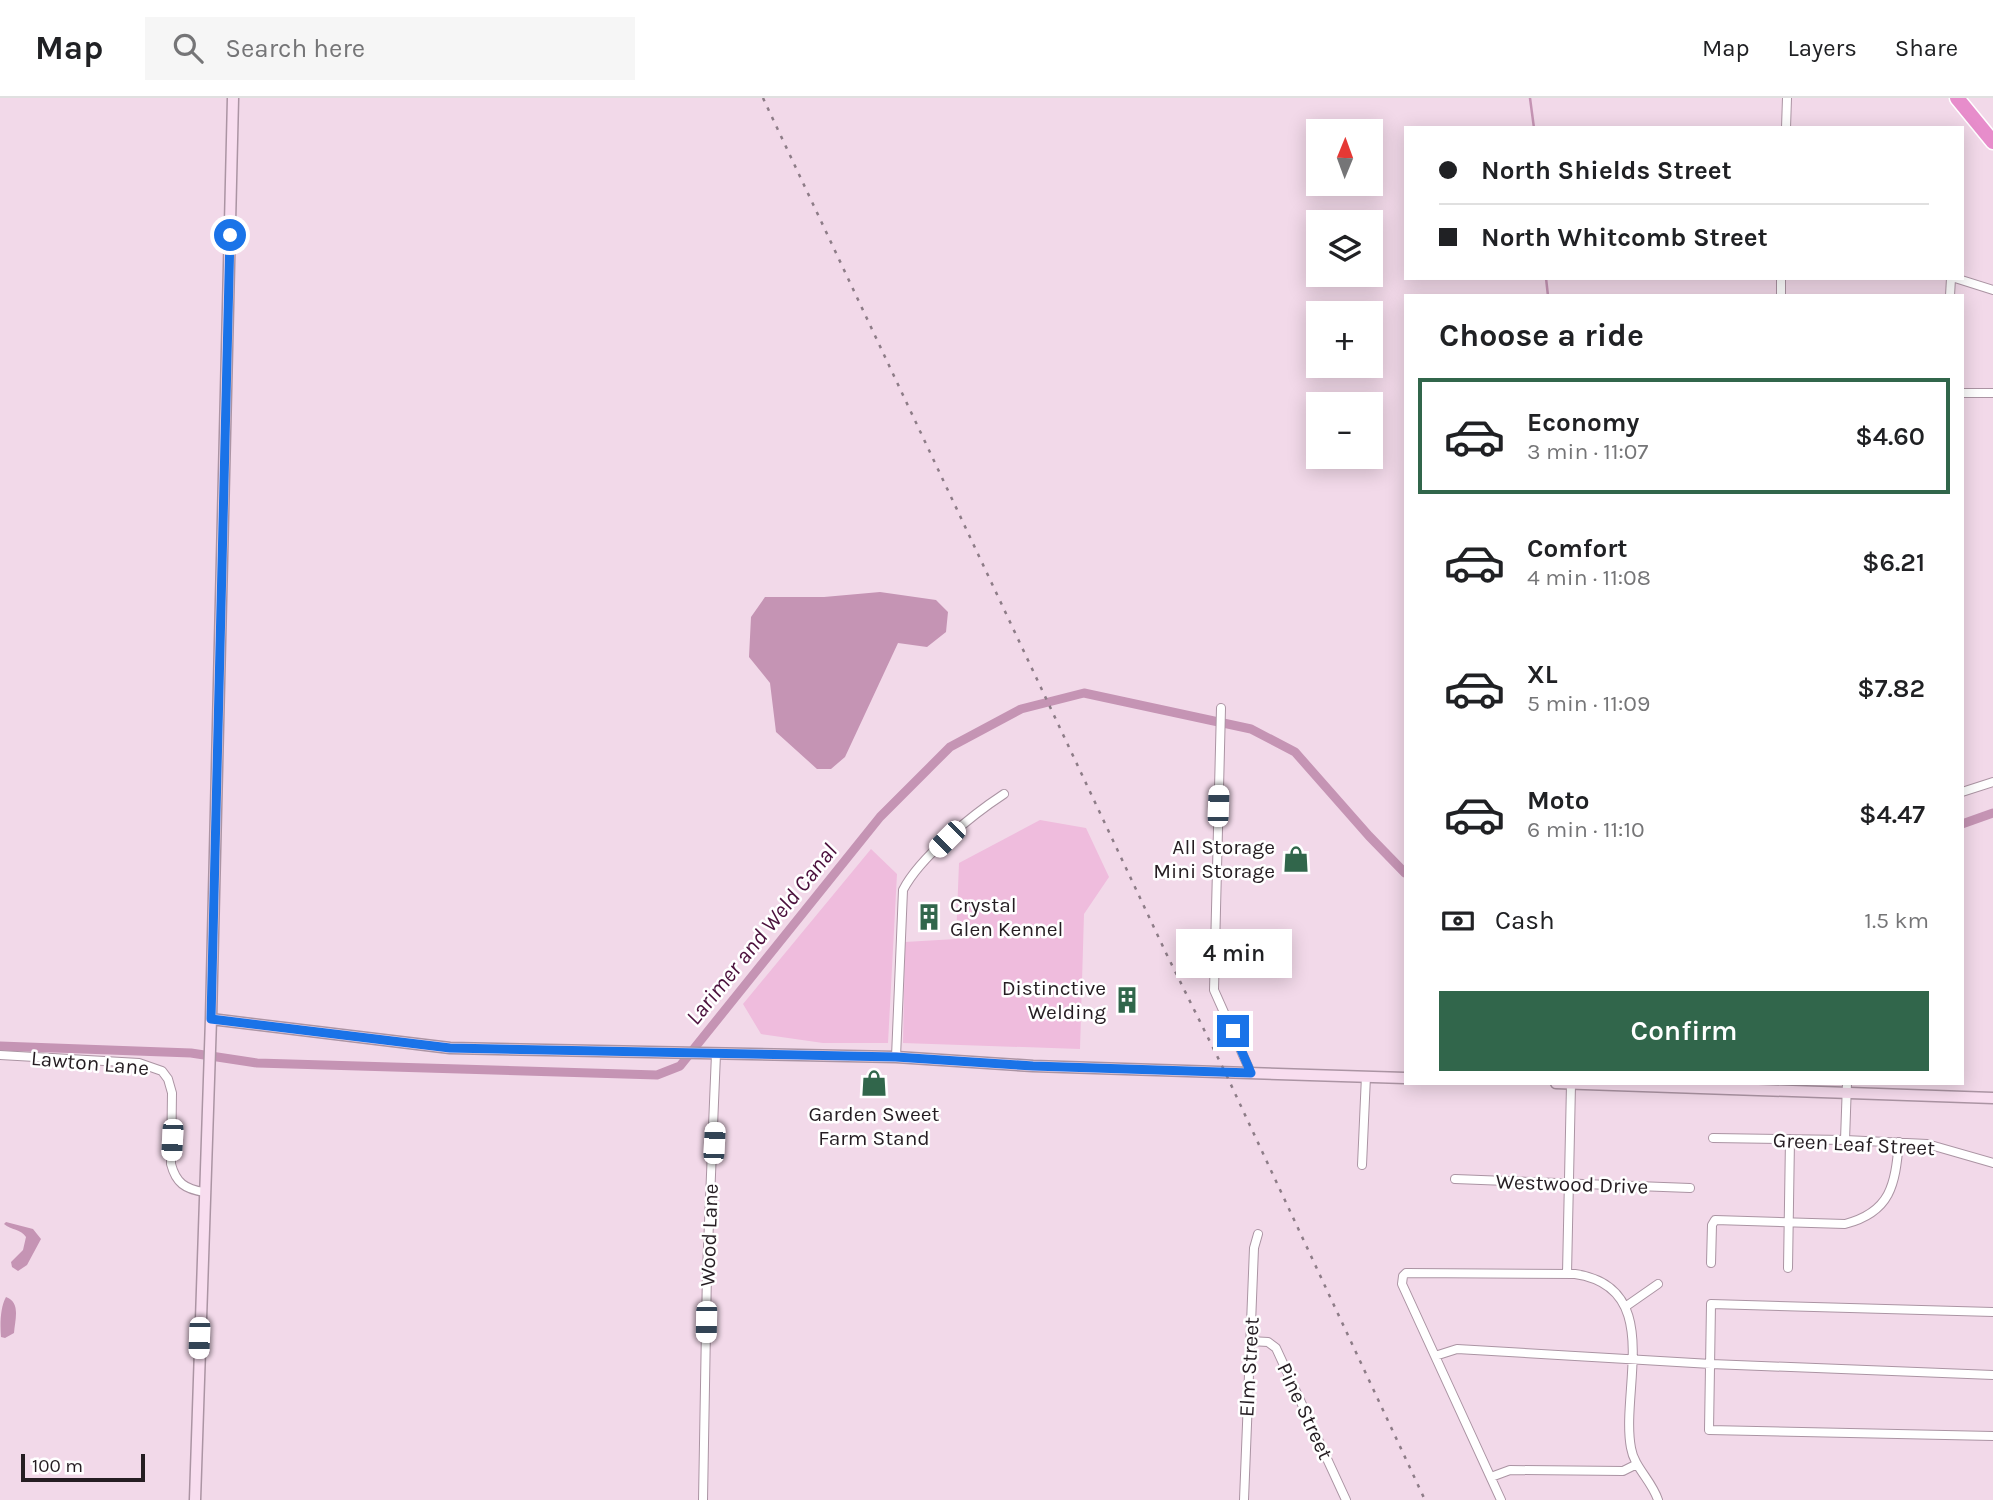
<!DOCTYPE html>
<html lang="en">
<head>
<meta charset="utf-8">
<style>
  :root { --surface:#fff; --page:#f6f6f6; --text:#202124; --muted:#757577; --line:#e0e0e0; --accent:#31664b }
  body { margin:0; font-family:Karla,sans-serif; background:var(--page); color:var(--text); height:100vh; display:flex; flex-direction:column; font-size:26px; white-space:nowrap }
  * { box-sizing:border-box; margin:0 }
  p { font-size:23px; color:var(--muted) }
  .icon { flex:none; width:38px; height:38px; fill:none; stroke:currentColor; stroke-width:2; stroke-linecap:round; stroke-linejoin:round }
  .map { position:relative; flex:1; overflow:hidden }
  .sheet { position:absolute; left:1404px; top:196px; width:560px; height:791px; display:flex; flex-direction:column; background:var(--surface); border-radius:0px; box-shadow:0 4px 18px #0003 }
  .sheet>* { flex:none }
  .banner { position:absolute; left:1404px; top:28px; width:560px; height:154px; border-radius:0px; box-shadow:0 4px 18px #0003; display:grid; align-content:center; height:154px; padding:0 35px; background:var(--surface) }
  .needle { width:46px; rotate:1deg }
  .fabs { position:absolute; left:1306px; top:21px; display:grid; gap:14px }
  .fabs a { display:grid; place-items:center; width:77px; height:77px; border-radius:0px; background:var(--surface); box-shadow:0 4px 18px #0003; font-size:35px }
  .scale { position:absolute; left:21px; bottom:18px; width:124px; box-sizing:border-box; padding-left:7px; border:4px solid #251d22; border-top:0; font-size:19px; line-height:24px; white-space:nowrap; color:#251d22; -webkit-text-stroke:5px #fff; paint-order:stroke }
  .end { position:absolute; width:32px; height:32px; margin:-16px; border:9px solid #1a73e8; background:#fff; box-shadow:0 0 0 4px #fff }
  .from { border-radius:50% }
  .bubble { position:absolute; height:49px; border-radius:0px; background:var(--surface); box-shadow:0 4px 18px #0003; font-size:23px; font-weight:600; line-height:49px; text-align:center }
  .car { position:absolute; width:21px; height:42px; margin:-21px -10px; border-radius:9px; box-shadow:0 0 5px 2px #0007; background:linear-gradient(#fff 24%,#345 0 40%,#fff 0 76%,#345 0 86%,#fff 0) }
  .banner b { display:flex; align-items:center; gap:24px; height:66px; font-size:26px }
  .banner b+b { border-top:2px solid var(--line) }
  .banner i { width:18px; height:18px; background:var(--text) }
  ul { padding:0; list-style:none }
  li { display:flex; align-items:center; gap:21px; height:116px; margin:0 14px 10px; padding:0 21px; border:4px solid transparent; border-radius:0px }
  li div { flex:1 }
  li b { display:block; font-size:26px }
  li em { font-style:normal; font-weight:600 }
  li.selected { border-color:var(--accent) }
  li>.icon { width:63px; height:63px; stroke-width:1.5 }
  h2 { padding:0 35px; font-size:32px; line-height:84px }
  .pay { display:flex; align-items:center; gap:18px; height:77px; padding:0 35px; font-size:26px }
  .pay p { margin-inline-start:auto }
  .action { display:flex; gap:14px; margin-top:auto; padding:14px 35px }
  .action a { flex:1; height:80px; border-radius:0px; background:var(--accent); color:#fff; font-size:28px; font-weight:600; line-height:80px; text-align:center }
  header { display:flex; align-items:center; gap:42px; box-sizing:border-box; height:98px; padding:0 35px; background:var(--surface); border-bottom:2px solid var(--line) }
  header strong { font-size:33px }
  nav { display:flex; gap:38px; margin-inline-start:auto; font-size:24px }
  .search { width:490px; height:63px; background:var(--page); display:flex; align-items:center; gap:18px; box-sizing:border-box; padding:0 24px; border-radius:0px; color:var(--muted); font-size:26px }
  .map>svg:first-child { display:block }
  .green { fill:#efbcdd }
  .water { fill:#c594b4 }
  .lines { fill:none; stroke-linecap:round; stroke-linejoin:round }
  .stream { stroke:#c594b4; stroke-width:2.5 }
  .canal { stroke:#c594b4; stroke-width:9 }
  .street-casing { stroke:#ab94a3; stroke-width:10 }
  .secondary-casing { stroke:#ab94a3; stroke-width:13 }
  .highway-casing { stroke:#fff; stroke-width:17 }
  .street { stroke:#fff; stroke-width:8 }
  .secondary { stroke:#f8ddef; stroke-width:10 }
  .highway { stroke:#e78dcb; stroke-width:14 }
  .rail { stroke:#8d7c87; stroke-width:2.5; stroke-dasharray:3.5 7; stroke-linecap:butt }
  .route { stroke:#1a73e8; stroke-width:9 }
  .labels { text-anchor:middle; stroke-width:5; stroke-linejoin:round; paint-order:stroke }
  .poi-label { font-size:21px; fill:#251d22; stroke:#fff; text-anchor:end }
  .street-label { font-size:21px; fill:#251d22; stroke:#fff }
  .water-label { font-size:23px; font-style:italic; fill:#4b103c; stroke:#fff }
</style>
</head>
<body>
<header>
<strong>Map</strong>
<div class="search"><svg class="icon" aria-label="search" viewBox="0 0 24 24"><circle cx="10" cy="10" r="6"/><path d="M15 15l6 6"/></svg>Search here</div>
<nav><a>Map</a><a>Layers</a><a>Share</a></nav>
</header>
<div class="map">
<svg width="1993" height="1402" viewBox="0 0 1993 1402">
  <rect width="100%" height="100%" fill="#f2d9e9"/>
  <path class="green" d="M1040,722L1086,730L1109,779L1084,816L1080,951L903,945L905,844L956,841L959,765Z
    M871,751L897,776L888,945H823L761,936L743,906Z"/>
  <path class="water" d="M880,494L936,502L948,514L946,534L927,549L898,545L845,659L831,671H817L776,634L770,585L749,559L751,519L765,499H824Z
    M6,1124L33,1131L41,1141L27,1167L18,1173L12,1169L11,1164L23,1152L26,1139C21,1131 11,1132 4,1126Z
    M6,1199C21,1204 15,1222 14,1235L5,1240L1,1239C0,1227 0,1210 6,1199Z"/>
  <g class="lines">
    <path class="stream" d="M1530,0L1534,30
      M1546,180L1548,198"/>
    <path class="canal" d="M1962,726L1993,715
      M0,948L191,955L257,965L657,977L680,968L880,719L950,649L1021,611L1084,595L1251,631L1295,654L1369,738L1405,775"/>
    <defs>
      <path id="street" d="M1786,30L1787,0
        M1955,180L1993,192
        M1781,198V180
        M1950,198L1951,180
        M1962,295H1993
        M1221,610L1214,892L1251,975
        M1962,694L1993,684
        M0,957L139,965L162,973L168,981L172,995L171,1066C176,1085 185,1091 204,1094
        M896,959L903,792C920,759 972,717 1004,696
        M1713,1040L1845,1042L1927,1046L1993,1065
        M1845,1042L1847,985
        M1362,1067L1366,978
        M1455,1081L1690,1090
        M1711,1165L1712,1127L1715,1122L1845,1126C1891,1114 1895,1087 1899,1044
        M1788,1170L1790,1041
        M1567,1176L1571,986
        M1625,1209L1658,1186
        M1993,1214L1711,1206L1709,1332L1993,1338
        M1250,1243L1268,1244L1276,1250L1346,1402
        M1435,1258L1457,1251L1711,1266L1993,1277
        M1491,1379L1510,1372L1623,1373L1637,1366
        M703,1402L707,1173L716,956
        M1244,1402L1254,1150L1258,1136
        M1501,1402L1402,1186L1403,1178L1406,1175L1575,1176C1665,1189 1620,1292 1631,1350C1634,1369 1652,1383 1658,1402"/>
      <path id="secondary" d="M211,921L450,950L896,959L1033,968L1405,980
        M1556,985L1993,1000
        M195,1402L211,921L233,0"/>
      <path id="highway" d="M1957,0L1993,44"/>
    </defs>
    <use href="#street" class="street-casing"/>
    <use href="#secondary" class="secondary-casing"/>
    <use href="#highway" class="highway-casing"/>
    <use href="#street" class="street"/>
    <use href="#secondary" class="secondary"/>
    <use href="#highway" class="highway"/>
    <path class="rail" d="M763,0L1166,855L1225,974L1425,1402"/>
  </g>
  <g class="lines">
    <path class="route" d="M230,137L211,921L450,950L896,959L1033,968L1251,975L1233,933"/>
  </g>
  <defs>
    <symbol id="shop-bare" viewBox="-9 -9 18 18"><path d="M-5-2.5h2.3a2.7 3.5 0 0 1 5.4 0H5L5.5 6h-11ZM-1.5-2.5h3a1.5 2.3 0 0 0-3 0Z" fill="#31664b" stroke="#fff" stroke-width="2.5" paint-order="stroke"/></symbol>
    <symbol id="building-bare" viewBox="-9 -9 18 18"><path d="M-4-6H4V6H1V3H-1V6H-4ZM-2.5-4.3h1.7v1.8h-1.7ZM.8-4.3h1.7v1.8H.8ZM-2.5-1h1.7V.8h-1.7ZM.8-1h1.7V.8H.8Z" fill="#31664b" stroke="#fff" stroke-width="2.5" paint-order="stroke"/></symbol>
  </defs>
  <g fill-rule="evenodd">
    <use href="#shop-bare" x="1277" y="742" width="38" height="38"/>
    <use href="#building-bare" x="910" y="800" width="38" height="38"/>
    <use href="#building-bare" x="1108" y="883" width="38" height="38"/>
    <use href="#shop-bare" x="855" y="966" width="38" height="38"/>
  </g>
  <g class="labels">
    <g class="poi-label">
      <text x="1275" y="756">All Storage<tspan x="1275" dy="24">Mini Storage</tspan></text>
      <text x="950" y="814" text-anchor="start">Crystal<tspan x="950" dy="24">Glen Kennel</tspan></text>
      <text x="1106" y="897">Distinctive<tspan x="1106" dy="24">Welding</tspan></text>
      <text x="874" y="1023" text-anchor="middle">Garden Sweet<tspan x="874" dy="24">Farm Stand</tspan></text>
    </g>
    <g class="street-label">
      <text transform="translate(90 965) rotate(5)" y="7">Lawton Lane</text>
      <text transform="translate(1854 1046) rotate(3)" y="7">Green Leaf Street</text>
      <text transform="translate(1572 1086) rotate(2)" y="7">Westwood Drive</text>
      <text transform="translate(709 1137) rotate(-88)" y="7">Wood Lane</text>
      <text transform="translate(1249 1269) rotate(-87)" y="7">Elm Street</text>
      <text transform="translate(1305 1313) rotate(65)" y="7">Pine Street</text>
    </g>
    <g class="water-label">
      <text transform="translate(761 836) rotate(-51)" y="8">Larimer and Weld Canal</text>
    </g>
  </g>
</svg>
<div class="fabs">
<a><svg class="needle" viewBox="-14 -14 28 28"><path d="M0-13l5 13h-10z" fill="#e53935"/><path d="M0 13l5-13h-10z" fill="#757577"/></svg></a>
<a><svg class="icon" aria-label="layers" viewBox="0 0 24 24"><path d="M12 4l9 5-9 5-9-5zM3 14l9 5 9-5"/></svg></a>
<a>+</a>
<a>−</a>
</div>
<div class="scale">100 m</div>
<i class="end from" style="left:230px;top:137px"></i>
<i class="end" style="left:1233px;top:933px"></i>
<div class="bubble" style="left:1176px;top:831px;width:116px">4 min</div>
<i class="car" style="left:1218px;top:708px;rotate:2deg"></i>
<i class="car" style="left:947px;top:741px;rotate:225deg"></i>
<i class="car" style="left:172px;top:1042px;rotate:183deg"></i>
<i class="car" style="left:714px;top:1045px;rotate:3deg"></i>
<i class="car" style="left:706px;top:1224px;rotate:181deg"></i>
<i class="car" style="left:199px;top:1240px;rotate:182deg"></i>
<div class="banner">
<b><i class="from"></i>North Shields Street</b>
<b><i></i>North Whitcomb Street</b>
</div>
<section class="sheet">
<h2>Choose a ride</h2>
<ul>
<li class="selected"><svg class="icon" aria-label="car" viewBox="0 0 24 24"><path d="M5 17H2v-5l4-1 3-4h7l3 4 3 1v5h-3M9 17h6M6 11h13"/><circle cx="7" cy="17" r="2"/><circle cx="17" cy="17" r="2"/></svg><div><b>Economy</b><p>3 min · 11:07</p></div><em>$4.60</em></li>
<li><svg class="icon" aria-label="car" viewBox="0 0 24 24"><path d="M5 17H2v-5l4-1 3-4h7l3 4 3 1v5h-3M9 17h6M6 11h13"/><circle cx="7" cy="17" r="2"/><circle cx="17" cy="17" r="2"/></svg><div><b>Comfort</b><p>4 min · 11:08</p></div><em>$6.21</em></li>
<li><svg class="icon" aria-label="car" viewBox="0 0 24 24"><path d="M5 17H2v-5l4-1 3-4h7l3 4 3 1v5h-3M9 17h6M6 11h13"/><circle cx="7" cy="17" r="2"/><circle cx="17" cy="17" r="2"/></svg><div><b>XL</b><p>5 min · 11:09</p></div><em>$7.82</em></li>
<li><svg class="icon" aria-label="car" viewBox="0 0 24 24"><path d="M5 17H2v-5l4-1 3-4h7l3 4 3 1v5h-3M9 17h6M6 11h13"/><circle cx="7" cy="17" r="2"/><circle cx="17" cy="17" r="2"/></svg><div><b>Moto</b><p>6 min · 11:10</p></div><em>$4.47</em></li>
</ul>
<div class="pay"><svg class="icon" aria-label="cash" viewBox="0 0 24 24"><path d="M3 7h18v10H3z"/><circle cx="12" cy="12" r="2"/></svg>Cash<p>1.5 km</p></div>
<div class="action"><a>Confirm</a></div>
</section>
</div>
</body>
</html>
